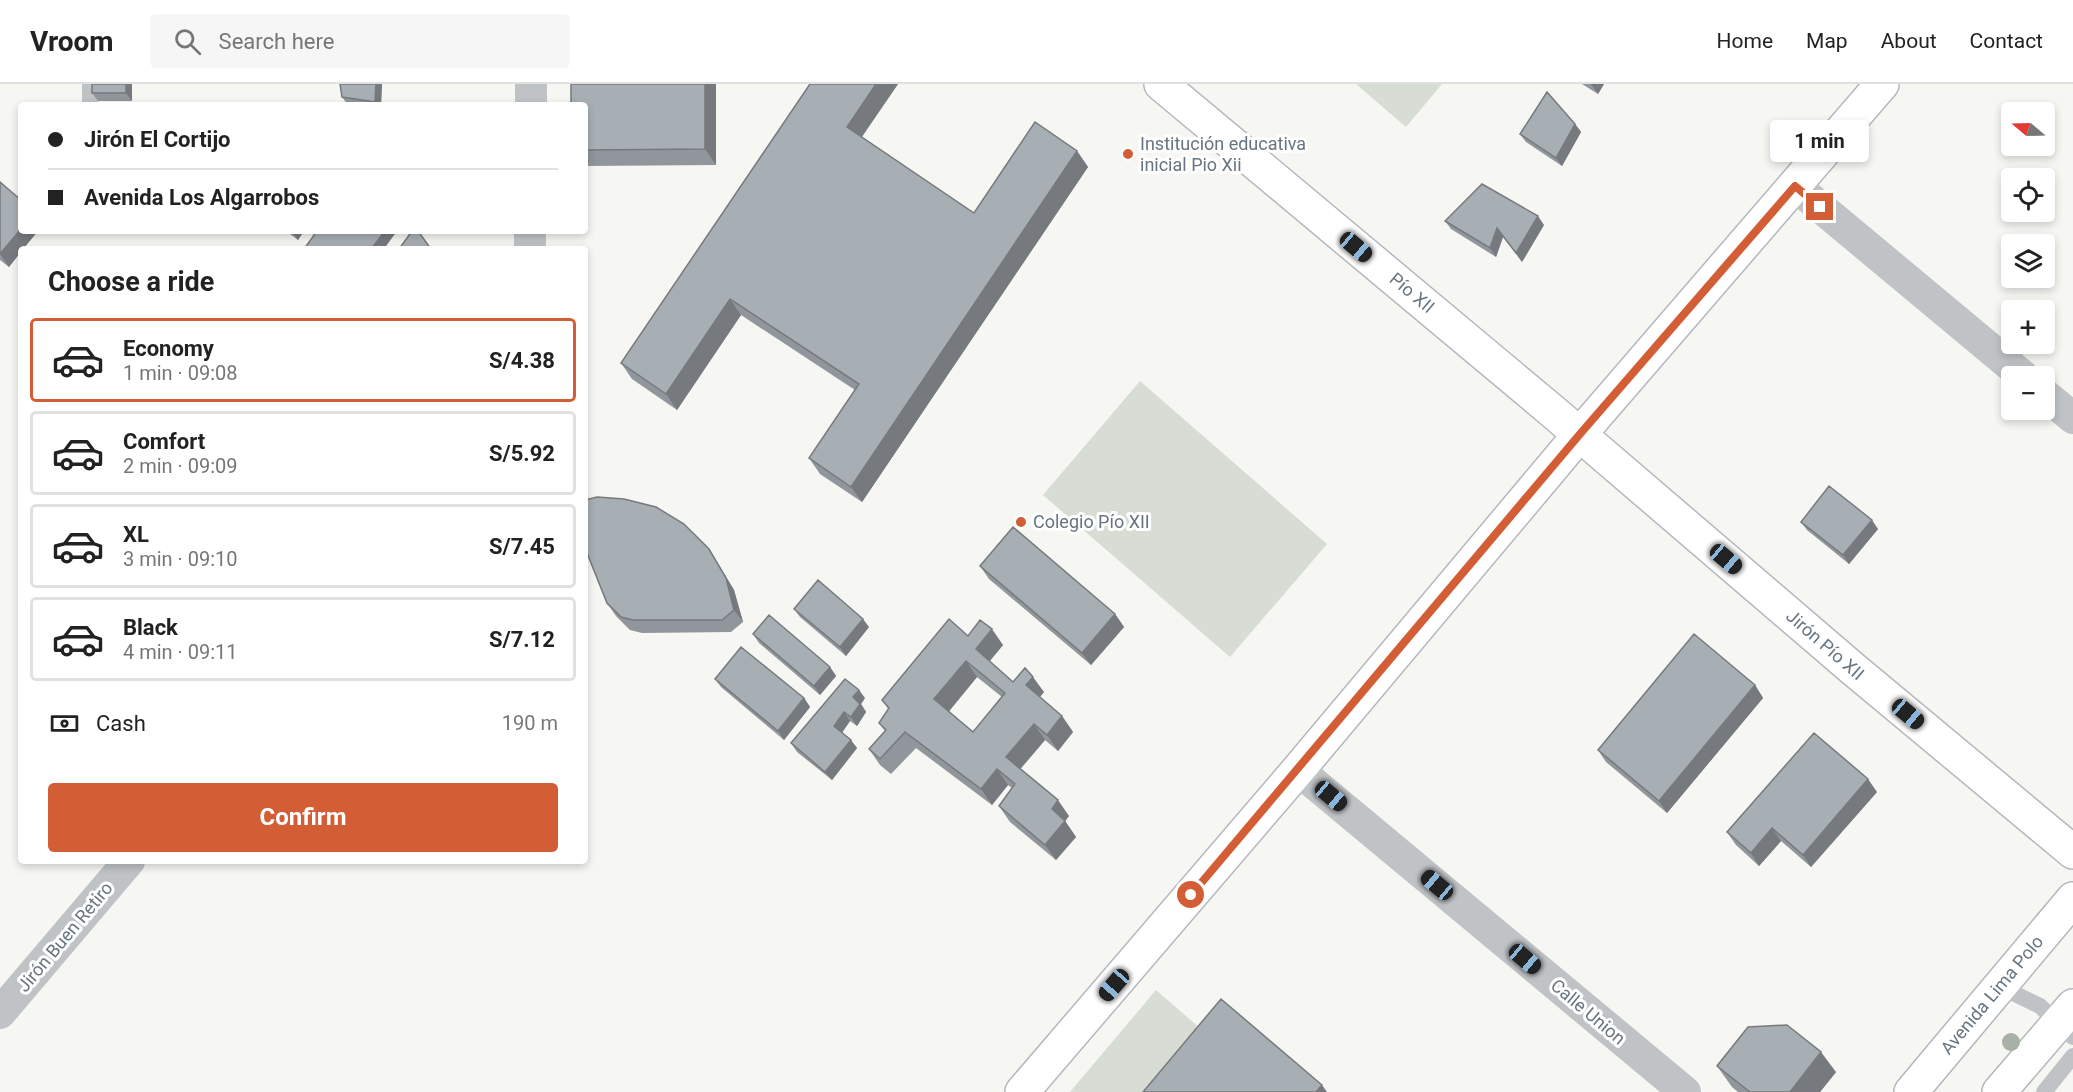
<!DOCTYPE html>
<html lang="en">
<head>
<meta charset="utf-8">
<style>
  :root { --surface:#fff; --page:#f6f6f6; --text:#222; --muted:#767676; --line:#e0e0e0; --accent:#d35e35 }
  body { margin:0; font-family:Roboto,sans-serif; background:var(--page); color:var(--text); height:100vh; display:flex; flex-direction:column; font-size:22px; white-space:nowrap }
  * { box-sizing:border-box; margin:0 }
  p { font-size:20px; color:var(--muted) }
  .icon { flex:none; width:33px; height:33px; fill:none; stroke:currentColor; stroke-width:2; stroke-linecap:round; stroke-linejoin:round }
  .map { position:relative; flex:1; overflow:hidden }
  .side { position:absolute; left:18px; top:162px; width:570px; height:618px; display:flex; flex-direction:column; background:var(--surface); border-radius:6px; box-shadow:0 3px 9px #0003 }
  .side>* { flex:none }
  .top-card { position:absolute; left:18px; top:18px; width:570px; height:132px; border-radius:6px; box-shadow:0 3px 9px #0003; display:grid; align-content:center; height:132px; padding:0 30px; background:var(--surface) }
  .needle { width:39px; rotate:289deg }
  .controls { position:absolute; left:2001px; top:18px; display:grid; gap:12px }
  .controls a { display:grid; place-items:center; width:54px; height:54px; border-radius:6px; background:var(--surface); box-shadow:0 3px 9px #0003; font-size:30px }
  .end { position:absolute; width:27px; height:27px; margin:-14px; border:8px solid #d35e35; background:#fff; box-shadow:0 0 0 3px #fff }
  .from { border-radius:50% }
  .bubble { position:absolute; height:42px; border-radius:6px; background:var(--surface); box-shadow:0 3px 9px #0003; font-size:20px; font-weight:700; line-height:42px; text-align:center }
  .car { position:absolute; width:18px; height:36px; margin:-18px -9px; border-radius:8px; box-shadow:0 0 4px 2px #0007; background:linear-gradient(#222 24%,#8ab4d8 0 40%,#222 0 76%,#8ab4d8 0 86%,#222 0) }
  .top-card b { display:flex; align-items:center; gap:21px; height:57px; font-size:22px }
  .top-card b+b { border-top:2px solid var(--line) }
  .top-card i { width:15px; height:15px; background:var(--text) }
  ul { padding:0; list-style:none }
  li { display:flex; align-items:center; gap:18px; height:84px; margin:0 12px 9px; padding:0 18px; border:3px solid var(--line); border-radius:6px }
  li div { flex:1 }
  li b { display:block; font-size:22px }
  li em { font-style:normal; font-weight:700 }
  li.active { border-color:var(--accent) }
  li>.icon { width:54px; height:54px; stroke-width:1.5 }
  h2 { padding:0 30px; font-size:27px; line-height:72px }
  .pay { display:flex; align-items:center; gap:15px; height:66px; padding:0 30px; font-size:22px }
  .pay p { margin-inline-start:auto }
  .cta { display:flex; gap:12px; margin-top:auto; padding:12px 30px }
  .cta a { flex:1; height:69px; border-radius:6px; background:var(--accent); color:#fff; font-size:24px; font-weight:700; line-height:69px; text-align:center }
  header { display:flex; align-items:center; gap:36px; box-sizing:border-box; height:84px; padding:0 30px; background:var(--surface); border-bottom:2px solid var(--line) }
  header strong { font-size:28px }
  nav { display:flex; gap:33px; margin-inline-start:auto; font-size:21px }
  .search { width:420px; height:54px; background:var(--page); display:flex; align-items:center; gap:15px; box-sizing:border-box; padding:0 21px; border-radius:6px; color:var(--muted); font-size:22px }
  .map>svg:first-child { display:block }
  .green { fill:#d7dcd4 }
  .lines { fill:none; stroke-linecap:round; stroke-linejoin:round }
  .secondary-casing { stroke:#b4b8bc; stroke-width:36 }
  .primary-casing { stroke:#b3b7ba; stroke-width:36 }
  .lane { stroke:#bfc3c6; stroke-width:16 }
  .street { stroke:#bfc3c6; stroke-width:32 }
  .secondary { stroke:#fff; stroke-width:33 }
  .primary { stroke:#fff; stroke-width:33 }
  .tree { fill:#a8b1a5 }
  .wall { fill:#90969b; fill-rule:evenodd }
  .shaded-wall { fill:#767a7e }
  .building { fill:#a8afb4; stroke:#767a7e; stroke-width:1.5; fill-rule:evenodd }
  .route { stroke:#d35e35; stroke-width:8 }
  .poi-dot { fill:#d35e35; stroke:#fff; stroke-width:2 }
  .labels { text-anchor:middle; stroke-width:6; stroke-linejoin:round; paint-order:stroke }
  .poi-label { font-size:18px; fill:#677581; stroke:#fff; text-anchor:start }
  .street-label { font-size:18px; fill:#677581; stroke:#fff }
</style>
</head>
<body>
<header>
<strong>Vroom</strong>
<div class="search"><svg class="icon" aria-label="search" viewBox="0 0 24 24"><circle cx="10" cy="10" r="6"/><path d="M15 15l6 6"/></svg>Search here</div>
<nav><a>Home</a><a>Map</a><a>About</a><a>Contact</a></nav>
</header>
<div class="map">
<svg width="2073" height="1008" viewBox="0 0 2073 1008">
  <rect width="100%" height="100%" fill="#f6f6f3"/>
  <path class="green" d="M1356,0H1442L1406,43Z
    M1140,297L1327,460L1230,573L1043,411Z
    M1156,906L1201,945L1148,1008H1070Z"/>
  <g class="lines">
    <defs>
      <path id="secondary" d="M1161,0L1551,326L1852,584L2073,768
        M1022,1008L1298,686L1580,350L1882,0"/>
      <path id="primary" d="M1911,1008L2073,815
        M1999,1008L2073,922"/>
    </defs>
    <use href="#secondary" class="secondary-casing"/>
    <use href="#primary" class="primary-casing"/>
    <path class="lane" d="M90,21V0
      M1999,902L2040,922L2073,953
      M2044,1008L2073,972"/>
    <path class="street" d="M531,21V0
      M1795,102L2023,292
      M530,165V147
      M2044,310L2073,334
      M1298,686L1685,1008
      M0,929L129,777"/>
    <use href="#secondary" class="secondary"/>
    <use href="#primary" class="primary"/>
  </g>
  <circle class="tree" cx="2011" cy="958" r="9"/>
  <path class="wall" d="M92,0H132V17H98L92,9Z
    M382,0L381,21H348L342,13Z
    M571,0H716V81L585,82V21Z
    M810,0H898L862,53L974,129L1077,67L1088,83L862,418L820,390L809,374L855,306L741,231L677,326L632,295L621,279Z
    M1582,0H1604L1598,10Z
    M1575,40L1581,48L1562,82L1526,58L1520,50Z
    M0,98L38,147L23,165H21L9,183L0,176Z
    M1445,137L1544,141L1522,178L1503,153L1496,173L1451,145Z
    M286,147H304L298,156Z
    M1801,438L1878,445L1849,480L1807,446Z
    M717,478L734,506L743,538L731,548L642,549L630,546L616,532L607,519Z
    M980,482L1115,530L1124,543L1091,581L989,495Z
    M794,525L869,543L846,572L800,533Z
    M753,550L830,583L836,592L820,611L759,559Z
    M968,552L1003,561L990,577L1013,598L1044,608L1040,613L1062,632L1073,648L1058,667L1045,656L1020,685L1069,732L1065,737L1076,753L1056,776L1010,738L999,722L1012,704L1008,701L992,721L916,664L891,690L880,681L869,665L885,647L879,639L889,626L882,616ZM977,593L1002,613L973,648L949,627Z
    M715,595L804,614L810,623L784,656L721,603Z
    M1755,601L1763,614L1667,729L1606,678L1598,666Z
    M865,614L861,620L866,628L857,642L850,637L842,649L857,664L832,696L797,668L791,659Z
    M1877,708L1811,783L1781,757L1759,782L1736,761L1727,748Z
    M1717,982L1836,988L1820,1008H1738L1732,1003Z"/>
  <path class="shaded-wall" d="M126,0H132V17L126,9Z
    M376,0H382L381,21H377L375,18Z
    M705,0H716V81L705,65Z
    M876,0H898L858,58L847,43Z
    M1591,0H1604L1598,10Z
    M1575,40L1581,48L1562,82L1556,74Z
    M1077,67L1088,83L862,418L851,403Z
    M1538,132L1544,141L1522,178L1516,169Z
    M1497,144L1503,153L1496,173L1490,164Z
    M21,145V147H38L23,165H21V168L9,183L0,170Z
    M292,147H304L298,156Z
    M385,147H397L384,165H371Z
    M730,215L741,231L677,326L666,310Z
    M1872,436L1878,445L1849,480L1843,471Z
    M709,465L717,478L734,506L743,538L734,526Z
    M1115,530L1124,543L1091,581L1082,569Z
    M863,535L869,543L846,572L840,563Z
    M992,545L1003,561L987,580L976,565Z
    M966,577L977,593L946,631L934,615Z
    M830,583L836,592L820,611L814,602Z
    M1033,593L1044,608L1037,616L1026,601Z
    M1755,601L1763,614L1667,729L1659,717Z
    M859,606L865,614L861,620L866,628L857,642L851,633L853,613Z
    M804,614L810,623L784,656L778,647Z
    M844,628L850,637L840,651L834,642Z
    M1062,632L1073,648L1058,667L1047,651Z
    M1034,640L1045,656L1017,689L1006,673Z
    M851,656L857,664L832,696L825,688Z
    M997,685L1008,701L992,721L981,705Z
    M1868,695L1877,708L1811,783L1803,771Z
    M1058,716L1069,732L1065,737L1076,753L1056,776L1045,761L1052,725Z
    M1772,744L1781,757L1759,782L1751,769Z
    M1821,968L1836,988L1820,1008H1790Z
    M1322,1001L1327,1008H1316Z"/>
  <path class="building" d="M92,0H126V9H92Z
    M340,0H376L375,18L342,13Z
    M571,0H705V65L585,66V21H571Z
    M810,0H876L847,43L974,129L1035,38L1077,67L851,403L809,374L859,300L730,215L666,310L621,279Z
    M1547,8L1575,40L1556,74L1520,50Z
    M0,98L21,116V145L0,170Z
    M1482,100L1538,132L1516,169L1497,144L1490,164L1445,137Z
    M317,147H385L371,165H304Z
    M412,147H418L431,165H399Z
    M1829,402L1872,436L1843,471L1801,438Z
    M597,413L624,415L656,423L684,440L709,465L726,494L734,526L722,536H633L621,533L607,519L585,464V416Z
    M1013,443L1115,530L1082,569L980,482Z
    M818,496L863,535L840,563L794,525Z
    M769,531L830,583L814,602L753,550Z
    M949,535L968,552L980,536L992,545L976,565L1013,598L1025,584L1033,593L1026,601L1062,632L1047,651L1034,640L1006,673L1058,716L1052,725L1065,737L1045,761L999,722L1015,700L997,685L981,705L905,648L880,675L869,665L886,646L879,639L889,624L882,616ZM966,577L1005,609L973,648L934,615Z
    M1694,550L1755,601L1659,717L1598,666Z
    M741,563L804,614L778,647L715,595Z
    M845,595L859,606L853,613L860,620L851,633L844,628L834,642L851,656L825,688L791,659Z
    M1814,649L1868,695L1803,771L1772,744L1751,769L1727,748Z
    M1221,915L1322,1001L1316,1008H1143Z
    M1787,941L1821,968L1790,1008H1750L1717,982L1748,943Z"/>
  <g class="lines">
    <path class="route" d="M1191,811L1580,350L1795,102L1820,123"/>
  </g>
  <g class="poi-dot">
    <circle cx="1128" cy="70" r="6"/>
    <circle cx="1021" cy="438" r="6"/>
  </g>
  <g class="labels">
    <g class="poi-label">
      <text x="1140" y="66">Institución educativa<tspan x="1140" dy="21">inicial Pio Xii</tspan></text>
      <text x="1033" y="444">Colegio Pío XII</text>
    </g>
    <g class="street-label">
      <text transform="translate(1412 209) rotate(40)" y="6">Pío XII</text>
      <text transform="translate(1825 561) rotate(41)" y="6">Jirón Pío XII</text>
      <text transform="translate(65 853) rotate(-50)" y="6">Jirón Buen Retiro</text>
      <text transform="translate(1992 911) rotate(-50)" y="6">Avenida Lima Polo</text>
      <text transform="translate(1588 928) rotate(40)" y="6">Calle Union</text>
    </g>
  </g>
</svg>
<div class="controls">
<a><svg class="needle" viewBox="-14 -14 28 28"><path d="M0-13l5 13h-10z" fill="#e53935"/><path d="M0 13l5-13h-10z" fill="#767676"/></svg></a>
<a><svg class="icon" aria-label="locate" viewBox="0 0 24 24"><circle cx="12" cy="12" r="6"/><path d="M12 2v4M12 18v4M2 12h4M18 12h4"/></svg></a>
<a><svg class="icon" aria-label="layers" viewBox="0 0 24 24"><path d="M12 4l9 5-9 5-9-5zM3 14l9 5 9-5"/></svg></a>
<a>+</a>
<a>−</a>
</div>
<i class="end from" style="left:1191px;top:811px"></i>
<i class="end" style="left:1820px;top:123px"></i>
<div class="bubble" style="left:1770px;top:36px;width:99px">1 min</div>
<i class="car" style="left:1356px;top:163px;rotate:130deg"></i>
<i class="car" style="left:1726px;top:475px;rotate:130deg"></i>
<i class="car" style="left:1908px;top:630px;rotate:130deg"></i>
<i class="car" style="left:1331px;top:712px;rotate:130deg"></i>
<i class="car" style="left:1437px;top:801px;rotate:310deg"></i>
<i class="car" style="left:1525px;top:875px;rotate:130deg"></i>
<i class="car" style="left:1114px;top:901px;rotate:221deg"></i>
<div class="top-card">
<b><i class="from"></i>Jirón El Cortijo</b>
<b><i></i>Avenida Los Algarrobos</b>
</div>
<section class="side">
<h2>Choose a ride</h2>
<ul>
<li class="active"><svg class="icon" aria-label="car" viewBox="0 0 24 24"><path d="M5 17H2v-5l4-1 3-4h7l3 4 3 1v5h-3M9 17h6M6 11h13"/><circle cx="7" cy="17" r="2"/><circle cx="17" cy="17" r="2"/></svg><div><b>Economy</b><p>1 min · 09:08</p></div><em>S/4.38</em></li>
<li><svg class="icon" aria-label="car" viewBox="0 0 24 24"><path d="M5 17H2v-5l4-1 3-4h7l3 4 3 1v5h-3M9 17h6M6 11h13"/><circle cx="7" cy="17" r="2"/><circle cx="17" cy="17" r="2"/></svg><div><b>Comfort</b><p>2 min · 09:09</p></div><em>S/5.92</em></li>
<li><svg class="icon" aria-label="car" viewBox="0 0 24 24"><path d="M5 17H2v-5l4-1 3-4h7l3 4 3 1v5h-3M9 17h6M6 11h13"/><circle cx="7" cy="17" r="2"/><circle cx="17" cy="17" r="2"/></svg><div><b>XL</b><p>3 min · 09:10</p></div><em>S/7.45</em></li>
<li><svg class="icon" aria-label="car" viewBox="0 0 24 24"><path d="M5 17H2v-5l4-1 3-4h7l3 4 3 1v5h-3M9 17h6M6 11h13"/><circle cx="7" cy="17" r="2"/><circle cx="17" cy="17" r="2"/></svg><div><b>Black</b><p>4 min · 09:11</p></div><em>S/7.12</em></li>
</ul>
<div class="pay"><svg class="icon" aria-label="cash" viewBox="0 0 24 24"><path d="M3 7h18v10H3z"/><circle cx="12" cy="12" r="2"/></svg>Cash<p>190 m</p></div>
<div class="cta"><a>Confirm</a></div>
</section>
</div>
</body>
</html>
